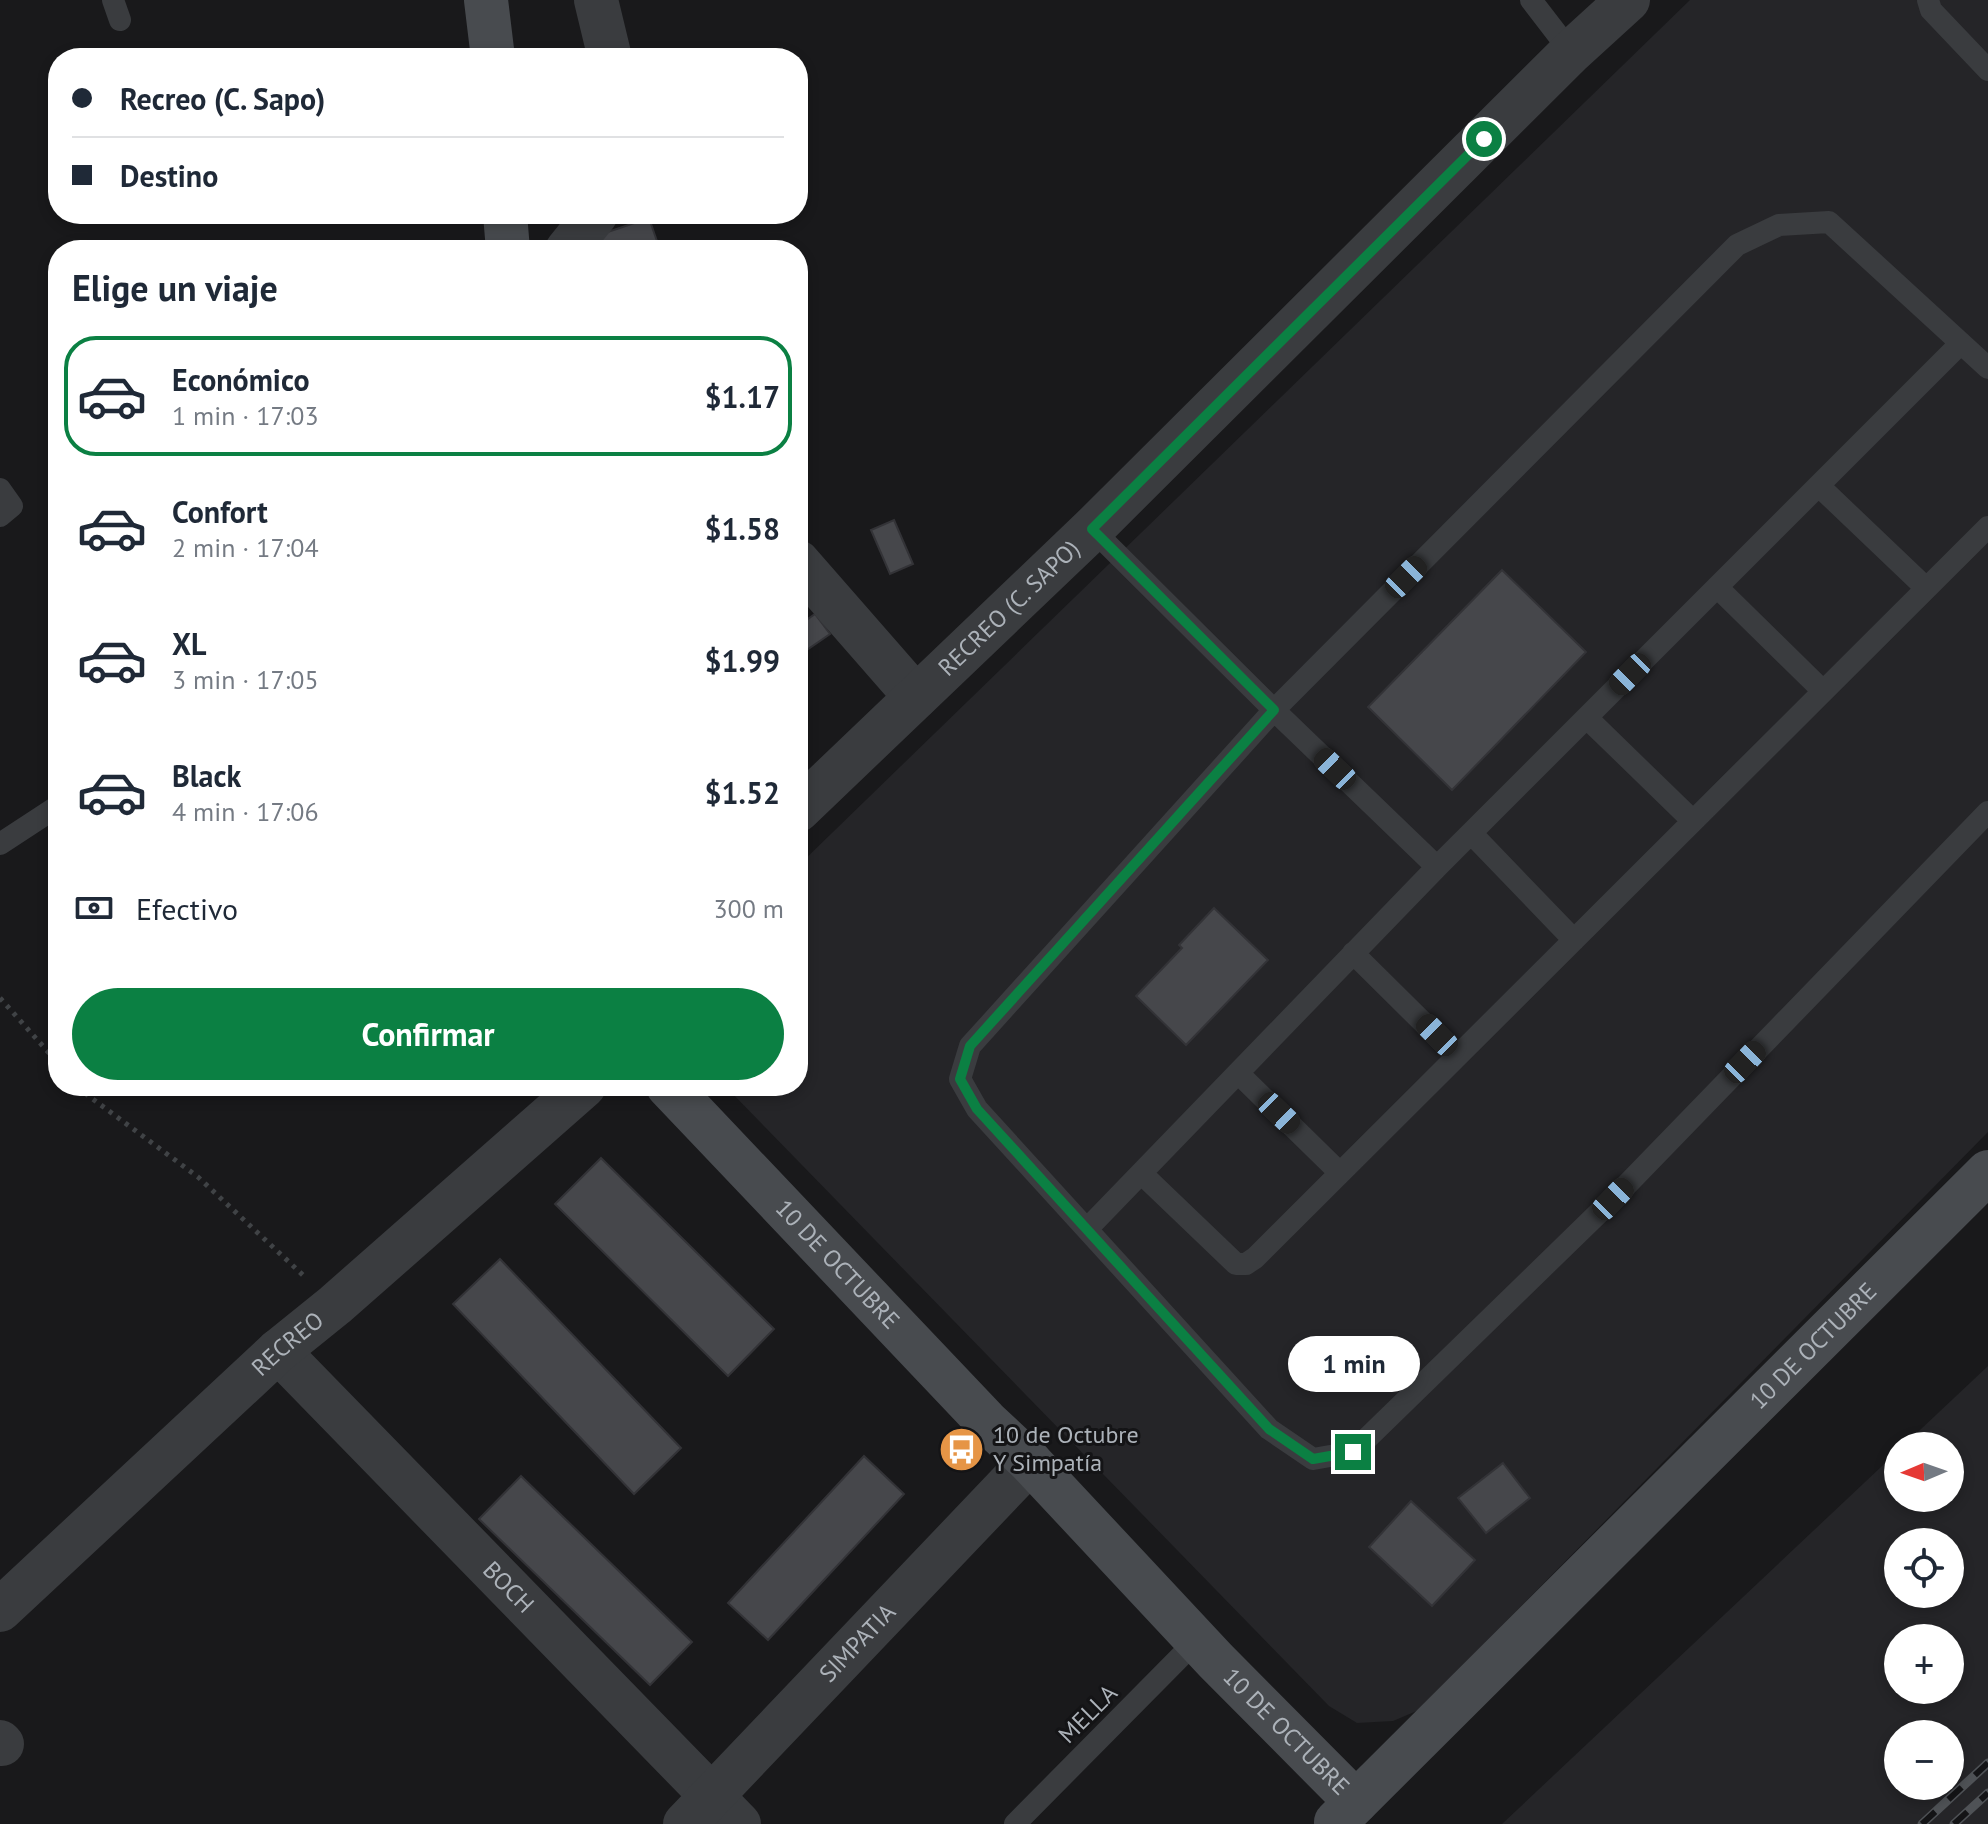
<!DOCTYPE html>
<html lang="es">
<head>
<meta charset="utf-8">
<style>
  :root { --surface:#fff; --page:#f2f2f3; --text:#1f2937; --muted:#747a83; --line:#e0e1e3; --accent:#0b8043 }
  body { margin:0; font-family:"PT Sans",sans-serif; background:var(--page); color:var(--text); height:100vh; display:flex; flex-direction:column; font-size:30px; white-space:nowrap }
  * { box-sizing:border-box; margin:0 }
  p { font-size:26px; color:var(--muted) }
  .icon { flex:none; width:44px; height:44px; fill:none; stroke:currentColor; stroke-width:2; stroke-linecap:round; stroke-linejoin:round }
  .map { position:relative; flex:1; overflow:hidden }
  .details { position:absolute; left:48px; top:240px; width:760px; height:856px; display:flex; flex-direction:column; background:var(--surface); border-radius:32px; box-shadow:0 4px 12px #0003 }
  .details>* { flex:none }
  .banner { position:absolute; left:48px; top:48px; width:760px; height:176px; border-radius:32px; box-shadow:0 4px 12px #0003; display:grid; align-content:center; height:176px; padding:0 24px; background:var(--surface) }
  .needle { width:52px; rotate:268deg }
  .tools { position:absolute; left:1884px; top:1432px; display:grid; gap:16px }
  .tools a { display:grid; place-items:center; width:80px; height:80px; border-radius:50%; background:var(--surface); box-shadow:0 4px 12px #0003; font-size:40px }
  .end { position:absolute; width:36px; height:36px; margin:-18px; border:10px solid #0b8043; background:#fff; box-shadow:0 0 0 4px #fff }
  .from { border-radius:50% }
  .bubble { position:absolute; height:56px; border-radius:28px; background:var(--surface); box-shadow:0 4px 12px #0003; font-size:26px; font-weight:600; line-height:56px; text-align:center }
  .car { position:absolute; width:24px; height:48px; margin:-24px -12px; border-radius:10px; box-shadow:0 0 6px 2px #0007; background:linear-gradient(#222 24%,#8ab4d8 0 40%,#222 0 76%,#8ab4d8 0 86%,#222 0) }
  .banner b { display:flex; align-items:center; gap:28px; height:76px; font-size:30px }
  .banner b+b { border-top:2px solid var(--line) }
  .banner i { width:20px; height:20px; background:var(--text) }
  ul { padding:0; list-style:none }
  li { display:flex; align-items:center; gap:24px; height:120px; margin:0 16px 12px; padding:0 8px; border:4px solid transparent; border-radius:32px }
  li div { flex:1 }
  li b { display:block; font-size:30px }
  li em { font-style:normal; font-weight:600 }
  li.active { border-color:var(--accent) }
  li>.icon { width:72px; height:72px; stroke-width:1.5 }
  h2 { padding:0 24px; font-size:36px; line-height:96px }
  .pay { display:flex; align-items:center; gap:20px; height:88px; padding:0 24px; font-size:30px }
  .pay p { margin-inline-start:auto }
  .action { display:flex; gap:16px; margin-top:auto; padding:16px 24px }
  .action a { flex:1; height:92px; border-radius:48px; background:var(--accent); color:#fff; font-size:32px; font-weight:600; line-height:92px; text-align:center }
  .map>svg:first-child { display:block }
  .built { fill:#252528; fill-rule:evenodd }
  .building { fill:#46474b; stroke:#333337; stroke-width:2 }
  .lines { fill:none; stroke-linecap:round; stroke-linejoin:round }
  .path { stroke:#404346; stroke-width:5; stroke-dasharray:4 6; stroke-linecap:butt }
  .lane { stroke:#3a3c3f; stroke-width:22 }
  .street { stroke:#3a3c3f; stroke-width:44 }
  .secondary { stroke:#484b4f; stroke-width:44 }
  .rail-casing { stroke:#4f5256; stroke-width:9 }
  .rail { stroke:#141416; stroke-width:6; stroke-dasharray:18; stroke-linecap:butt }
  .route { stroke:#0b8043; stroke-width:10 }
  .labels { text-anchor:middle; stroke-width:6; stroke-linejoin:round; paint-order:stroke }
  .street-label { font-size:24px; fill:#acb2b9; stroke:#141416 }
  .poi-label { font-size:24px; fill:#acb2b9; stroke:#141416; text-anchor:start }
</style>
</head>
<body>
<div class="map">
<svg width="1988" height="1824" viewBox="0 0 1988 1824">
  <rect width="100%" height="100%" fill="#19191b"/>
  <path class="built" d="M1690,0H1988V1132L1419,1710L1393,1721L1357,1723L1329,1706L725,1086H798V866Z
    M1988,1366V1824H1502L1898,1451V1498H1950V1446H1903ZM1898,1542H1950V1594H1898ZM1898,1638H1950V1690H1898ZM1898,1734H1950V1786H1898Z"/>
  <path class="building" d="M533,214H577L534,217Z
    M649,218L660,250H597L593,237Z
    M894,520L913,564L890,574L871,530Z
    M1502,570L1586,652L1452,790L1368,707Z
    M815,614L830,634L798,656V626Z
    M1214,908L1268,960L1186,1045L1136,996L1182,948L1179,945Z
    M601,1158L774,1329L728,1376L555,1204Z
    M500,1259L681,1448L634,1494L453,1304Z
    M864,1456L904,1494L768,1640L728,1603Z
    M1503,1463L1530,1498L1486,1533L1458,1498Z
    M521,1476L692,1642L650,1685L479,1519Z
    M1411,1501L1475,1560L1432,1606L1369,1547Z"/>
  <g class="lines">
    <path class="path" d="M0,998L58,1063
      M78,1086L86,1094L198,1177L305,1277"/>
    <path class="lane" d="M113,0L120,20
      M1531,0L1571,52
      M1928,0L1931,10L1988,70
      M1988,368L1829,222L1779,225L1737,245L1274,710L970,1046L960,1079L977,1109L1269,1429L1313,1459L1353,1452L1613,1199L1988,812
      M1819,486L1926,588
      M0,489L12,506L0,516
      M1092,529L1274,710L1437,867
      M1717,587L1823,691
      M1587,718L1693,821
      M1471,833L1574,940
      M0,844L58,806
      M1353,953L1457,1056
      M1238,1073L1340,1173
      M1141,1173L1236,1264H1246L1255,1258L1988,527
      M1087,1229L1437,867L1961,343
      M1015,1824L1197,1640"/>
    <g class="street">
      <path d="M596,0L610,58"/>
      <path d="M567,250L596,214"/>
      <path d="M798,562L916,697"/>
      <path id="s1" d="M798,810L1092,529L1571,52L1628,0"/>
      <path id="s2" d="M278,1351L739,1824"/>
      <path id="s3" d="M0,1610L278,1351L335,1305L584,1086"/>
      <path d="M0,1742L2,1744"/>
      <path id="s4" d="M685,1824L1030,1462"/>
    </g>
    <g class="secondary">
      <path d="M486,0L493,58"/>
      <path d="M505,214L508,250"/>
      <path id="s5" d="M668,1086L986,1421L1030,1462L1216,1661L1356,1802"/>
      <path id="s6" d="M1336,1822L1988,1172"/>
    </g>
    <defs>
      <path id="rail" d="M1922,1824L1988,1763
        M1954,1824L1988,1793"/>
    </defs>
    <use href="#rail" class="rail-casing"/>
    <use href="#rail" class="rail"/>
  </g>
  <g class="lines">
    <path class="route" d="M1353,1452L1313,1459L1269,1429L977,1109L960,1079L970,1046L1274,710L1092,529L1484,139"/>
  </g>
  <defs>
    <symbol id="bus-disc" viewBox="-11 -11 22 22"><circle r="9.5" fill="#e69546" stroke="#141416"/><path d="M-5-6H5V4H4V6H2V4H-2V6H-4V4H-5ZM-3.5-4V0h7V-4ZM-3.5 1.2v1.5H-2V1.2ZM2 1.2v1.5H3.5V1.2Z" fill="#fff"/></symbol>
  </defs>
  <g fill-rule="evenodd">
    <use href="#bus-disc" x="936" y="1424" width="51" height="51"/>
  </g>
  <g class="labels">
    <g class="street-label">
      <text dy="8" stroke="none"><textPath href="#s1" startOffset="292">RECREO (C. SAPO)</textPath></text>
      <text dy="8" stroke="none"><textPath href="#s5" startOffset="246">10 DE OCTUBRE</textPath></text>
      <text dy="8" stroke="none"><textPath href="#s3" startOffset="392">RECREO</textPath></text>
      <text dy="8" stroke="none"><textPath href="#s6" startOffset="674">10 DE OCTUBRE</textPath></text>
      <text dy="8" stroke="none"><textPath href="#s2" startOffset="330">BOCH</textPath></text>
      <text dy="8" stroke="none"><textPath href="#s4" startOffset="250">SIMPATIA</textPath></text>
      <text transform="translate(1088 1714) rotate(-45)" y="8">MELLA</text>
      <text dy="8" stroke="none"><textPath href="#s5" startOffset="894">10 DE OCTUBRE</textPath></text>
    </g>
    <g class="poi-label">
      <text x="993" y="1443">10 de Octubre<tspan x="993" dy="28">Y Simpatía</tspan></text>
    </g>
  </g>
</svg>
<div class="tools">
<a><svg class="needle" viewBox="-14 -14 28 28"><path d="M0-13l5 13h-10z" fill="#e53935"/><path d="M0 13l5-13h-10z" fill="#747a83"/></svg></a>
<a><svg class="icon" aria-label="locate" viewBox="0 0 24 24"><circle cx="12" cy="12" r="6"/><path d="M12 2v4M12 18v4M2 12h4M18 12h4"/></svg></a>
<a>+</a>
<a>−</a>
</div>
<i class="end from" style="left:1484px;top:139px"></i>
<i class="end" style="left:1353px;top:1452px"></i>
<div class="bubble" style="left:1288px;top:1336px;width:132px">1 min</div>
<i class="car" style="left:1406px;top:577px;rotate:45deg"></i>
<i class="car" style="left:1630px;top:674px;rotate:225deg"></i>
<i class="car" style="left:1335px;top:769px;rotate:314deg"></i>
<i class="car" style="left:1437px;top:1035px;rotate:315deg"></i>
<i class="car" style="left:1745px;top:1062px;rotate:44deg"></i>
<i class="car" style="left:1279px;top:1113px;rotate:134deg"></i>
<i class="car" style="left:1613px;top:1199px;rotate:44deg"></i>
<div class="banner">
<b><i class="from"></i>Recreo (C. Sapo)</b>
<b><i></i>Destino</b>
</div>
<section class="details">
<h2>Elige un viaje</h2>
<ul>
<li class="active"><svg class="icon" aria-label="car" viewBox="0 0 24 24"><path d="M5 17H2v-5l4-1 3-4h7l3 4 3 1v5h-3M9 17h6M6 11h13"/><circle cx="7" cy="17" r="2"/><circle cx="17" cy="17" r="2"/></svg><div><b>Económico</b><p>1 min · 17:03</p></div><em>$1.17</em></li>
<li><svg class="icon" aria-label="car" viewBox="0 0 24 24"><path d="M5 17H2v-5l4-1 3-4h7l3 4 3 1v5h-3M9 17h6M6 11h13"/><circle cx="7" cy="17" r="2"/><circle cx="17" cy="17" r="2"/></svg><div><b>Confort</b><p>2 min · 17:04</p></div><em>$1.58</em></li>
<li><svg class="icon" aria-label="car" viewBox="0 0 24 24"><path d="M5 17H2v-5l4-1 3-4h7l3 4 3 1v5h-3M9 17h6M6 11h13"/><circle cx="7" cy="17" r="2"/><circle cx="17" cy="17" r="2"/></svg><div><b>XL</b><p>3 min · 17:05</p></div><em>$1.99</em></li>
<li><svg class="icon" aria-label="car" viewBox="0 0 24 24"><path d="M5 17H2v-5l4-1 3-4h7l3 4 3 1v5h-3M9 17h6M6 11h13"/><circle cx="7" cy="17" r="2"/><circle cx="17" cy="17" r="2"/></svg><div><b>Black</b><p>4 min · 17:06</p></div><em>$1.52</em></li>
</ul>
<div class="pay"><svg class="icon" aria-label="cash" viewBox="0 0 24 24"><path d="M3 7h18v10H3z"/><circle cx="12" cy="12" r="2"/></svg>Efectivo<p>300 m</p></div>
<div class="action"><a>Confirmar</a></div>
</section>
</div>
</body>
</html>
